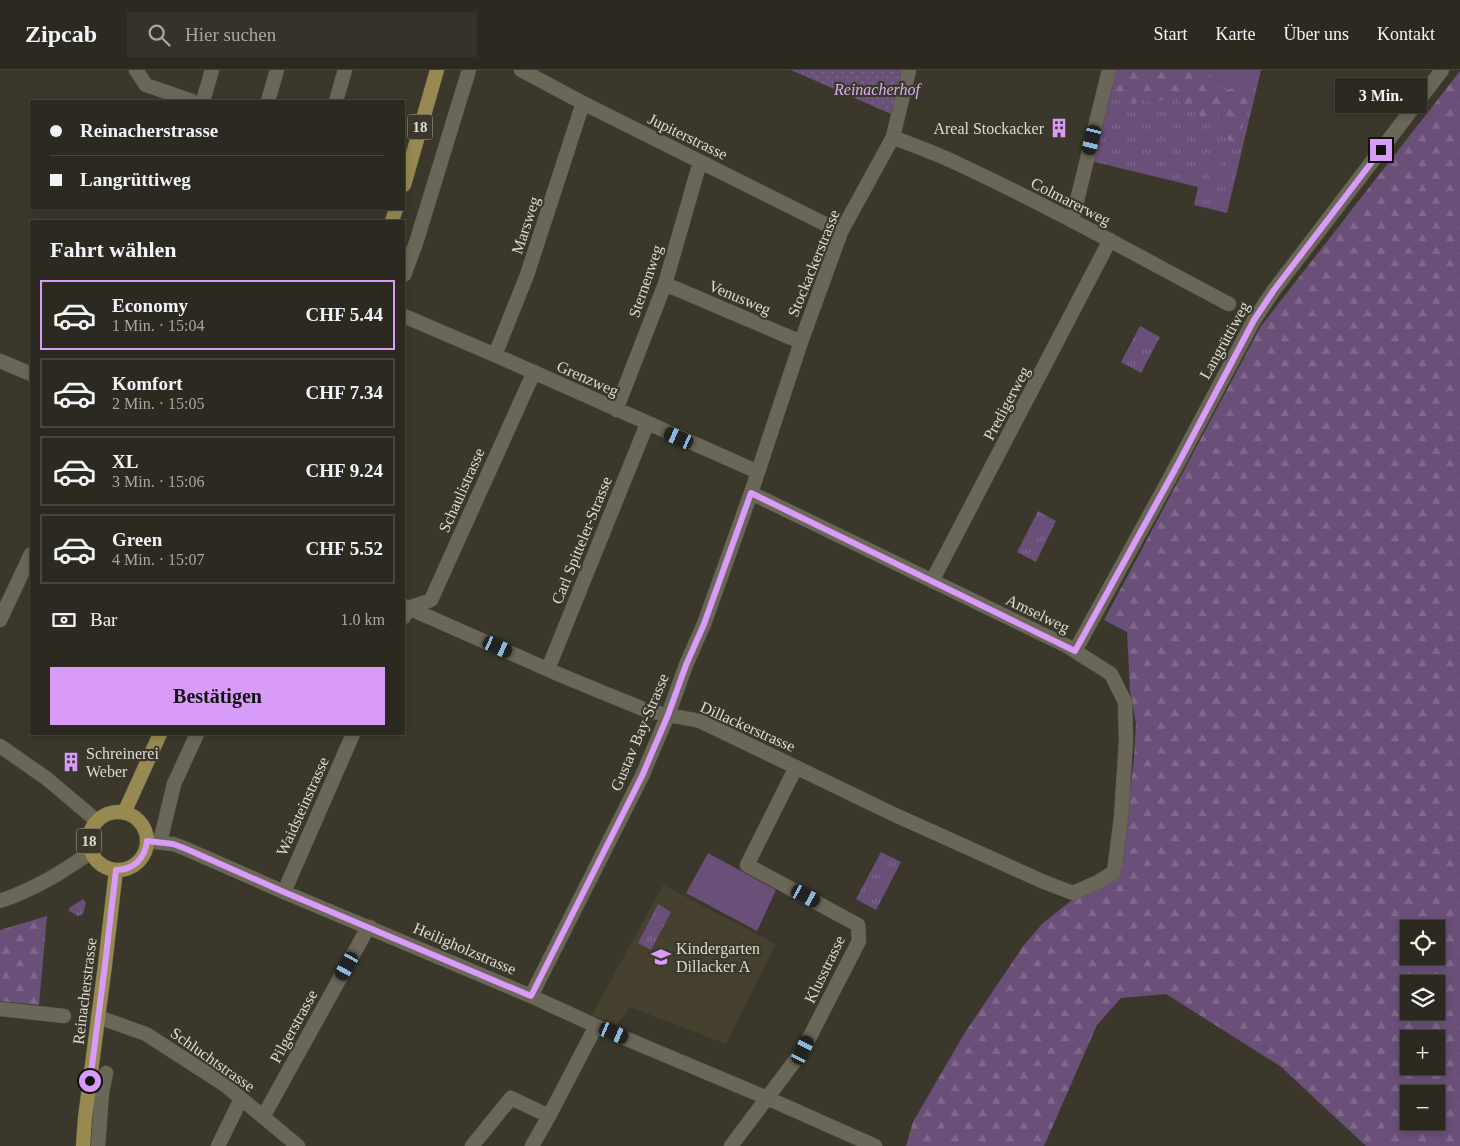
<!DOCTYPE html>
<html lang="de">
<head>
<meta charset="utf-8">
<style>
  :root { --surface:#2c2a20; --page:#343229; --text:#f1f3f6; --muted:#a6a7a5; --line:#48463e; --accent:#d89bf8 }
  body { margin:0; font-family:"Times New Roman",serif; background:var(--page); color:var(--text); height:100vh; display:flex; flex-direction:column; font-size:19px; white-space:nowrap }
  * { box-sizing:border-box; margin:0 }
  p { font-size:16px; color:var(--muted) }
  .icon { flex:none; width:28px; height:28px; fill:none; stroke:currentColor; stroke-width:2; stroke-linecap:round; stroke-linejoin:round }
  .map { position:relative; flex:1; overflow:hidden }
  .panel { position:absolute; left:30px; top:150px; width:375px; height:515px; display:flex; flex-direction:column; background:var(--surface); border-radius:0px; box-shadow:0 2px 8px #0003,0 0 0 1px var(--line) }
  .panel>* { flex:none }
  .banner { position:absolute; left:30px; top:30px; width:375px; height:110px; border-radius:0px; box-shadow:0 2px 8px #0003,0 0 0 1px var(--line); display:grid; align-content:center; height:110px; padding:0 20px; background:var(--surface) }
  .tools { position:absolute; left:1400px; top:850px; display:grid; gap:10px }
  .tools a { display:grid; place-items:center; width:45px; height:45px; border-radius:0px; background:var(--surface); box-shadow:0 2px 8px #0003,0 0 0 1px var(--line); font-size:25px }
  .end { position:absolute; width:22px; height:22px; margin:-11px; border:6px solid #d89bf8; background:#111; box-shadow:0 0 0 2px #111 }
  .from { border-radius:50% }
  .bubble { position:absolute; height:35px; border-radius:0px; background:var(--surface); box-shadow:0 2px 8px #0003,0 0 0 1px var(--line); font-size:16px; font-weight:600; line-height:35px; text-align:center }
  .car { position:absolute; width:15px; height:30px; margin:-15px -8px; border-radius:6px; box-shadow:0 0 4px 1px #0007; background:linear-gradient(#222 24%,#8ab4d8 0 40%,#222 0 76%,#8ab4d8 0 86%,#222 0) }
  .banner b { display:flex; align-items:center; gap:18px; height:48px; font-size:19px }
  .banner b+b { border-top:1px solid var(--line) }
  .banner i { width:12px; height:12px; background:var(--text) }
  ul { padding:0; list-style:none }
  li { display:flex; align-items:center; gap:15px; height:70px; margin:0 10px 8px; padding:0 10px; border:2px solid var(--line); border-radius:0px }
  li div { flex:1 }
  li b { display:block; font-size:19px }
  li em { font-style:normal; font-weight:600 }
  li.active { border-color:var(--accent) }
  li>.icon { width:45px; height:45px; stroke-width:1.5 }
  h2 { padding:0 20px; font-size:22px; line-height:60px }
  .pay { display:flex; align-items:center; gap:12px; height:55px; padding:0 20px; font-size:19px }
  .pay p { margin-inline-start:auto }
  .action { display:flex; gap:10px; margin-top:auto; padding:10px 20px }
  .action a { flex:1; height:58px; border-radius:0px; background:var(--accent); color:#111; font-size:20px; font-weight:600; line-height:58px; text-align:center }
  header { display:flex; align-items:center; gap:30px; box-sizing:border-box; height:70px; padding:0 25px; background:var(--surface); border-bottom:1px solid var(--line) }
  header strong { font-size:24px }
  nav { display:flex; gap:28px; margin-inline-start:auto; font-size:18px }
  .search { width:350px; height:45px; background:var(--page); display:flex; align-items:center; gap:12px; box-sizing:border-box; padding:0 18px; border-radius:0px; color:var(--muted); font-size:19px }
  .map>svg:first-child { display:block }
  .built { fill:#46412e }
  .grass { fill:url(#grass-tufts) }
  .forest { fill:url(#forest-firs); fill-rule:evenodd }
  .garden { fill:url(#garden-dots) }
  .pitch { fill:#6a4f78 }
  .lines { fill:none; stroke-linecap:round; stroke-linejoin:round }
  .minor-casing { stroke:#565449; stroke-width:15 }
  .tertiary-casing { stroke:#565449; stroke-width:15 }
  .primary-casing { stroke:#565449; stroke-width:15 }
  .minor { stroke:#6a6658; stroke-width:14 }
  .tertiary { stroke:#6a6658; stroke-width:14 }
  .primary { stroke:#988951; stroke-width:14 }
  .route { stroke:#d89bf8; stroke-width:6 }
  .labels { text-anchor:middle; stroke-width:4.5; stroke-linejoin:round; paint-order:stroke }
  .shield { fill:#3b382b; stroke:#acaaa1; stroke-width:1 }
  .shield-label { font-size:15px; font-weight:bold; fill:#dddbd3 }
  .park-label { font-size:16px; font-style:italic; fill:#daaef2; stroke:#3b382b }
  .poi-label { font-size:16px; fill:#dddbd3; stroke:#3b382b; text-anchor:start }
  .street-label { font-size:16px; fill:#dddbd3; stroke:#3b382b }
</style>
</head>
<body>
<header>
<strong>Zipcab</strong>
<div class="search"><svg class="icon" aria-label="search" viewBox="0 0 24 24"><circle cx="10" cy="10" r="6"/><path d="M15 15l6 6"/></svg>Hier suchen</div>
<nav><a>Start</a><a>Karte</a><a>Über uns</a><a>Kontakt</a></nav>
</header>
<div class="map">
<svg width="1460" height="1076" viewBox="0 0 1460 1076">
  <defs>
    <pattern id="grass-tufts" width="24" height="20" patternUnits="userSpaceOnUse" patternTransform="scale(1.25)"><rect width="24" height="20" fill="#6a4f78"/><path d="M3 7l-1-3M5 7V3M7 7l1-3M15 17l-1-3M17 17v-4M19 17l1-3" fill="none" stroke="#7f688a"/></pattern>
    <pattern id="forest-firs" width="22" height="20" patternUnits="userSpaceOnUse" patternTransform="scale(1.25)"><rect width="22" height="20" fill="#6a4f78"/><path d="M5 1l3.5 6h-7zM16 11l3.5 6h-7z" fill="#7f688a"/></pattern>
    <pattern id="garden-dots" width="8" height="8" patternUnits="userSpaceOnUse" patternTransform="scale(1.25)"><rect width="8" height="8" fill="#6a4f78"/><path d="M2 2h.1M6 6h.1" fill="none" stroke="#7f688a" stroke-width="1.8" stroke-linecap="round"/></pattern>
  </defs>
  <rect width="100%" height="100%" fill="#3b382b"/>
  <path class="built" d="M663,815L776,874L726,974L630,937L617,955L592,945Z"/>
  <path class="grass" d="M1113,0H1261L1227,143L1194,135L1198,117L1091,91Z
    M1140,256L1160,267L1141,303L1121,292Z
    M1038,441L1056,451L1036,492L1017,482Z
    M881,782L901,792L876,840L856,829Z
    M83,829L86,833L83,844L78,846L69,841V838Z
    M658,834L671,842L651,880L638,873Z"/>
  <path class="forest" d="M1117,0H1209L1208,6L1223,20L1253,15L1236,82L1230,76L1219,44L1201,47L1196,37L1189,41L1181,34L1177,27L1159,31L1152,33L1140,30L1133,35L1130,30L1116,29L1114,12Z
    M1460,1V1076H1366L1280,996L1166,924L1121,928L1097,955L1044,1076H906L913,1052L964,964L1024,875L1043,853L1081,823L1120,806L1134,688L1136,654L1130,621L1127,562L1104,550L1261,256ZM1409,859H1436V886H1409ZM1409,914H1436V941H1409ZM1409,969H1436V996H1409ZM1409,1024H1436V1051H1409Z
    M47,846L39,935L0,931V860Z"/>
  <path class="garden" d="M791,0H902L891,44Z"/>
  <path class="pitch" d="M1215,0H1257L1254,12L1223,18L1215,9Z
    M1215,85L1223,86L1213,130L1206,129Z
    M708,783L776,820L757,861L686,823Z"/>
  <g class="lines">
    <defs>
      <path id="minor" d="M136,0L146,15L192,31
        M521,0L583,33L841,162
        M203,31L212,0
        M268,31L277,0
        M336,31L345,0
        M893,67C914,76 936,83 956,93C1049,136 1138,186 1229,234
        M1072,151L1109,0
        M404,205L416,173L469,0
        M665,214L801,272
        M404,246L495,285L758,402
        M495,285L527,205L583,33
        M0,291L31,304
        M616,340L665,214L700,92
        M932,511L1110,170
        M404,536L565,607L648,641L700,651L893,744L1044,812L1073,823L1098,812L1114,802L1121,748L1126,671L1125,632L1111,604L1067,576L751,423
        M404,547L408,538L431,530L534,302
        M0,550L31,484
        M1075,581L1178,393L1254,250L1274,220L1442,0
        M548,599L647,354
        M0,676L46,708L97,751
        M147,771L173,774L184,778L284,822L531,926L596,956L767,1028L875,1076
        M160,772L174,714L197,664
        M284,822L353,664
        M531,926L642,706L668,645L686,595L704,554L751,423L801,272L841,162L893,67L909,0
        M0,939L64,946
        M98,947L146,964L225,1015L298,1076
        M263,1047L365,863L370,857
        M98,1076L102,1023L106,1003
        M218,1076L241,1029
        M472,1076L511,1028L549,1046
        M532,1076L549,1046L596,956
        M731,1076L803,980L859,871L858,855L747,795L796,697"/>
      <path id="tertiary" d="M0,831C35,819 61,803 91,782"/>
      <path id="primary" d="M404,115L437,0
        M392,151L396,139
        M89 771a29 29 0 1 1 58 0a29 29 0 1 1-58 0Z
        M124,743L160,664
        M83,1076L85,1048L105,895L116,800"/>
    </defs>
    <use href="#minor" class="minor-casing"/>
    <use href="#tertiary" class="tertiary-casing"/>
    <use href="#primary" class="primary-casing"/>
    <use href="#minor" class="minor"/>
    <use href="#tertiary" class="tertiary"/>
    <use href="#primary" class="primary"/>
  </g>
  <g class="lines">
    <path class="route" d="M90,1011L105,895L116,800C133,800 145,789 147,771L173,774L184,778L284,822L531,926L642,706L668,645L686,595L704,554L751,423L1075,581L1178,394L1254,250L1274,220L1381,80"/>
  </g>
  <defs>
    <symbol id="building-bare" viewBox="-9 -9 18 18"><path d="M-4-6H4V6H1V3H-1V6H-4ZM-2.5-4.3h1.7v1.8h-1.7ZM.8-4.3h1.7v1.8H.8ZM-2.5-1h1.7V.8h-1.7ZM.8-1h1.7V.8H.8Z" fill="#d89bf8" stroke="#3b382b" stroke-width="2.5" paint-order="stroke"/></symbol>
    <symbol id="school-bare" viewBox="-9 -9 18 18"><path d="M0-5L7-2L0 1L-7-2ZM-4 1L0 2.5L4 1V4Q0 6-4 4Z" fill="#d89bf8" stroke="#3b382b" stroke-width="2.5" paint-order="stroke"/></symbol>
  </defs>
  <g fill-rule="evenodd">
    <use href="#building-bare" x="1045" y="44" width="28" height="28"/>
    <use href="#building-bare" x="57" y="678" width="28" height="28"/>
    <use href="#school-bare" x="647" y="873" width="28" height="28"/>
  </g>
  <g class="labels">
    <g class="shield">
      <rect x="407.5" y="44.5" width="25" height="25" rx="4"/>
      <rect x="76.5" y="758.5" width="25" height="25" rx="4"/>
    </g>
    <g class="shield-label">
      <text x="420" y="62">18</text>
      <text x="89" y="776">18</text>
    </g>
    <g class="park-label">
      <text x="877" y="25">Reinacherhof</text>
    </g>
    <g class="poi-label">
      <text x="1044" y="64" text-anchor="end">Areal Stockacker</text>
      <text x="86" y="689">Schreinerei<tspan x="86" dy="18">Weber</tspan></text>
      <text x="676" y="884">Kindergarten<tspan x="676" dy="18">Dillacker A</tspan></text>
    </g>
    <g class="street-label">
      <text transform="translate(688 66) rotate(26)" y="6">Jupiterstrasse</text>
      <text transform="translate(1071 131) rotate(27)" y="6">Colmarerweg</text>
      <text transform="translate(525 155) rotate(-72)" y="6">Marsweg</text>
      <text transform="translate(813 193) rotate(-68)" y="6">Stockackerstrasse</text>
      <text transform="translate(645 211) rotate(-71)" y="6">Sternenweg</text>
      <text transform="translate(740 227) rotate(23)" y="6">Venusweg</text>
      <text transform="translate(1224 270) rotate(-61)" y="6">Langrüttiweg</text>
      <text transform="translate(588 308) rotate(24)" y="6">Grenzweg</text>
      <text transform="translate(1006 333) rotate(-62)" y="6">Predigerweg</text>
      <text transform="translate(461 420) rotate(-66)" y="6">Schaulistrasse</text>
      <text transform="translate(581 470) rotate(-68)" y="6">Carl Spitteler-Strasse</text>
      <text transform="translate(1038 543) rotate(26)" y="6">Amselweg</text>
      <text transform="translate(748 656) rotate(24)" y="6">Dillackerstrasse</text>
      <text transform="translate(639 662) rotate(-67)" y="6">Gustav Bay-Strasse</text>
      <text transform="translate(302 736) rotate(-66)" y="6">Waidsteinstrasse</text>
      <text transform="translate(465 878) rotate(23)" y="6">Heiligholzstrasse</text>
      <text transform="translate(824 899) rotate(-64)" y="6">Klusstrasse</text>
      <text transform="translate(84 921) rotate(-83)" y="6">Reinacherstrasse</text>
      <text transform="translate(293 956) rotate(-61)" y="6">Pilgerstrasse</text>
      <text transform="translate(213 989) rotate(35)" y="6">Schluchtstrasse</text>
    </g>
  </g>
</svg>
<div class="tools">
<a><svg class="icon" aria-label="locate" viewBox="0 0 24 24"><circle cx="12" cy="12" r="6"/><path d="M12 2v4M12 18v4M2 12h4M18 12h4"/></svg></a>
<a><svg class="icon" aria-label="layers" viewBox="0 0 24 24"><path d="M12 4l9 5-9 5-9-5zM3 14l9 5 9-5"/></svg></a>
<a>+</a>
<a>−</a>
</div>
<i class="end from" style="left:90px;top:1011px"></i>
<i class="end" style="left:1381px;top:80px"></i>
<div class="bubble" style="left:1335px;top:8px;width:92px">3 Min.</div>
<i class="car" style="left:1092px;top:70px;rotate:194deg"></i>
<i class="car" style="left:679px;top:368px;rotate:294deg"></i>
<i class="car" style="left:498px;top:577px;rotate:114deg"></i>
<i class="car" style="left:806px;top:826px;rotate:118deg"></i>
<i class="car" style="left:347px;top:896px;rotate:209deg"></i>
<i class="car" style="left:614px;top:963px;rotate:113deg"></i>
<i class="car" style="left:803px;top:980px;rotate:27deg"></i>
<div class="banner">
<b><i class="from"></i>Reinacherstrasse</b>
<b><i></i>Langrüttiweg</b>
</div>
<section class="panel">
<h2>Fahrt wählen</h2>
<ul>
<li class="active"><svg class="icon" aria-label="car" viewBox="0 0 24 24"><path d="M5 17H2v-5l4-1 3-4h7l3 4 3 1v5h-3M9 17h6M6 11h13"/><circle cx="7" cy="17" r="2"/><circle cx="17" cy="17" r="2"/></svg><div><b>Economy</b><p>1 Min. · 15:04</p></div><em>CHF 5.44</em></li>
<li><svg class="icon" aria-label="car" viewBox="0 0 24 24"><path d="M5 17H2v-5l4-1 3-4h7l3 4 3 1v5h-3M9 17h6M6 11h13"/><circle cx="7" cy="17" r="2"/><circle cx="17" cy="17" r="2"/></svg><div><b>Komfort</b><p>2 Min. · 15:05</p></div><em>CHF 7.34</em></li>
<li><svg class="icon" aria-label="car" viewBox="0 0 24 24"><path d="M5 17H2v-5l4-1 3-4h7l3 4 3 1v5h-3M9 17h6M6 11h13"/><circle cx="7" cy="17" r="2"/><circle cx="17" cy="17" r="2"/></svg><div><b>XL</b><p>3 Min. · 15:06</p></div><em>CHF 9.24</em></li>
<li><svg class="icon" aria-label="car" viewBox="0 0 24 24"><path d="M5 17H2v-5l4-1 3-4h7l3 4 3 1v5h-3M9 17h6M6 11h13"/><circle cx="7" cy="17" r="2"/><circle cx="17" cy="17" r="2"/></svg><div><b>Green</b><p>4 Min. · 15:07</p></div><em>CHF 5.52</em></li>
</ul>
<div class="pay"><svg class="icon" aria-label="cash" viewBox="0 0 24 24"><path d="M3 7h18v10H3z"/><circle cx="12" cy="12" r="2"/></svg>Bar<p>1.0 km</p></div>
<div class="action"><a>Bestätigen</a></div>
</section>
</div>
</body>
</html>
